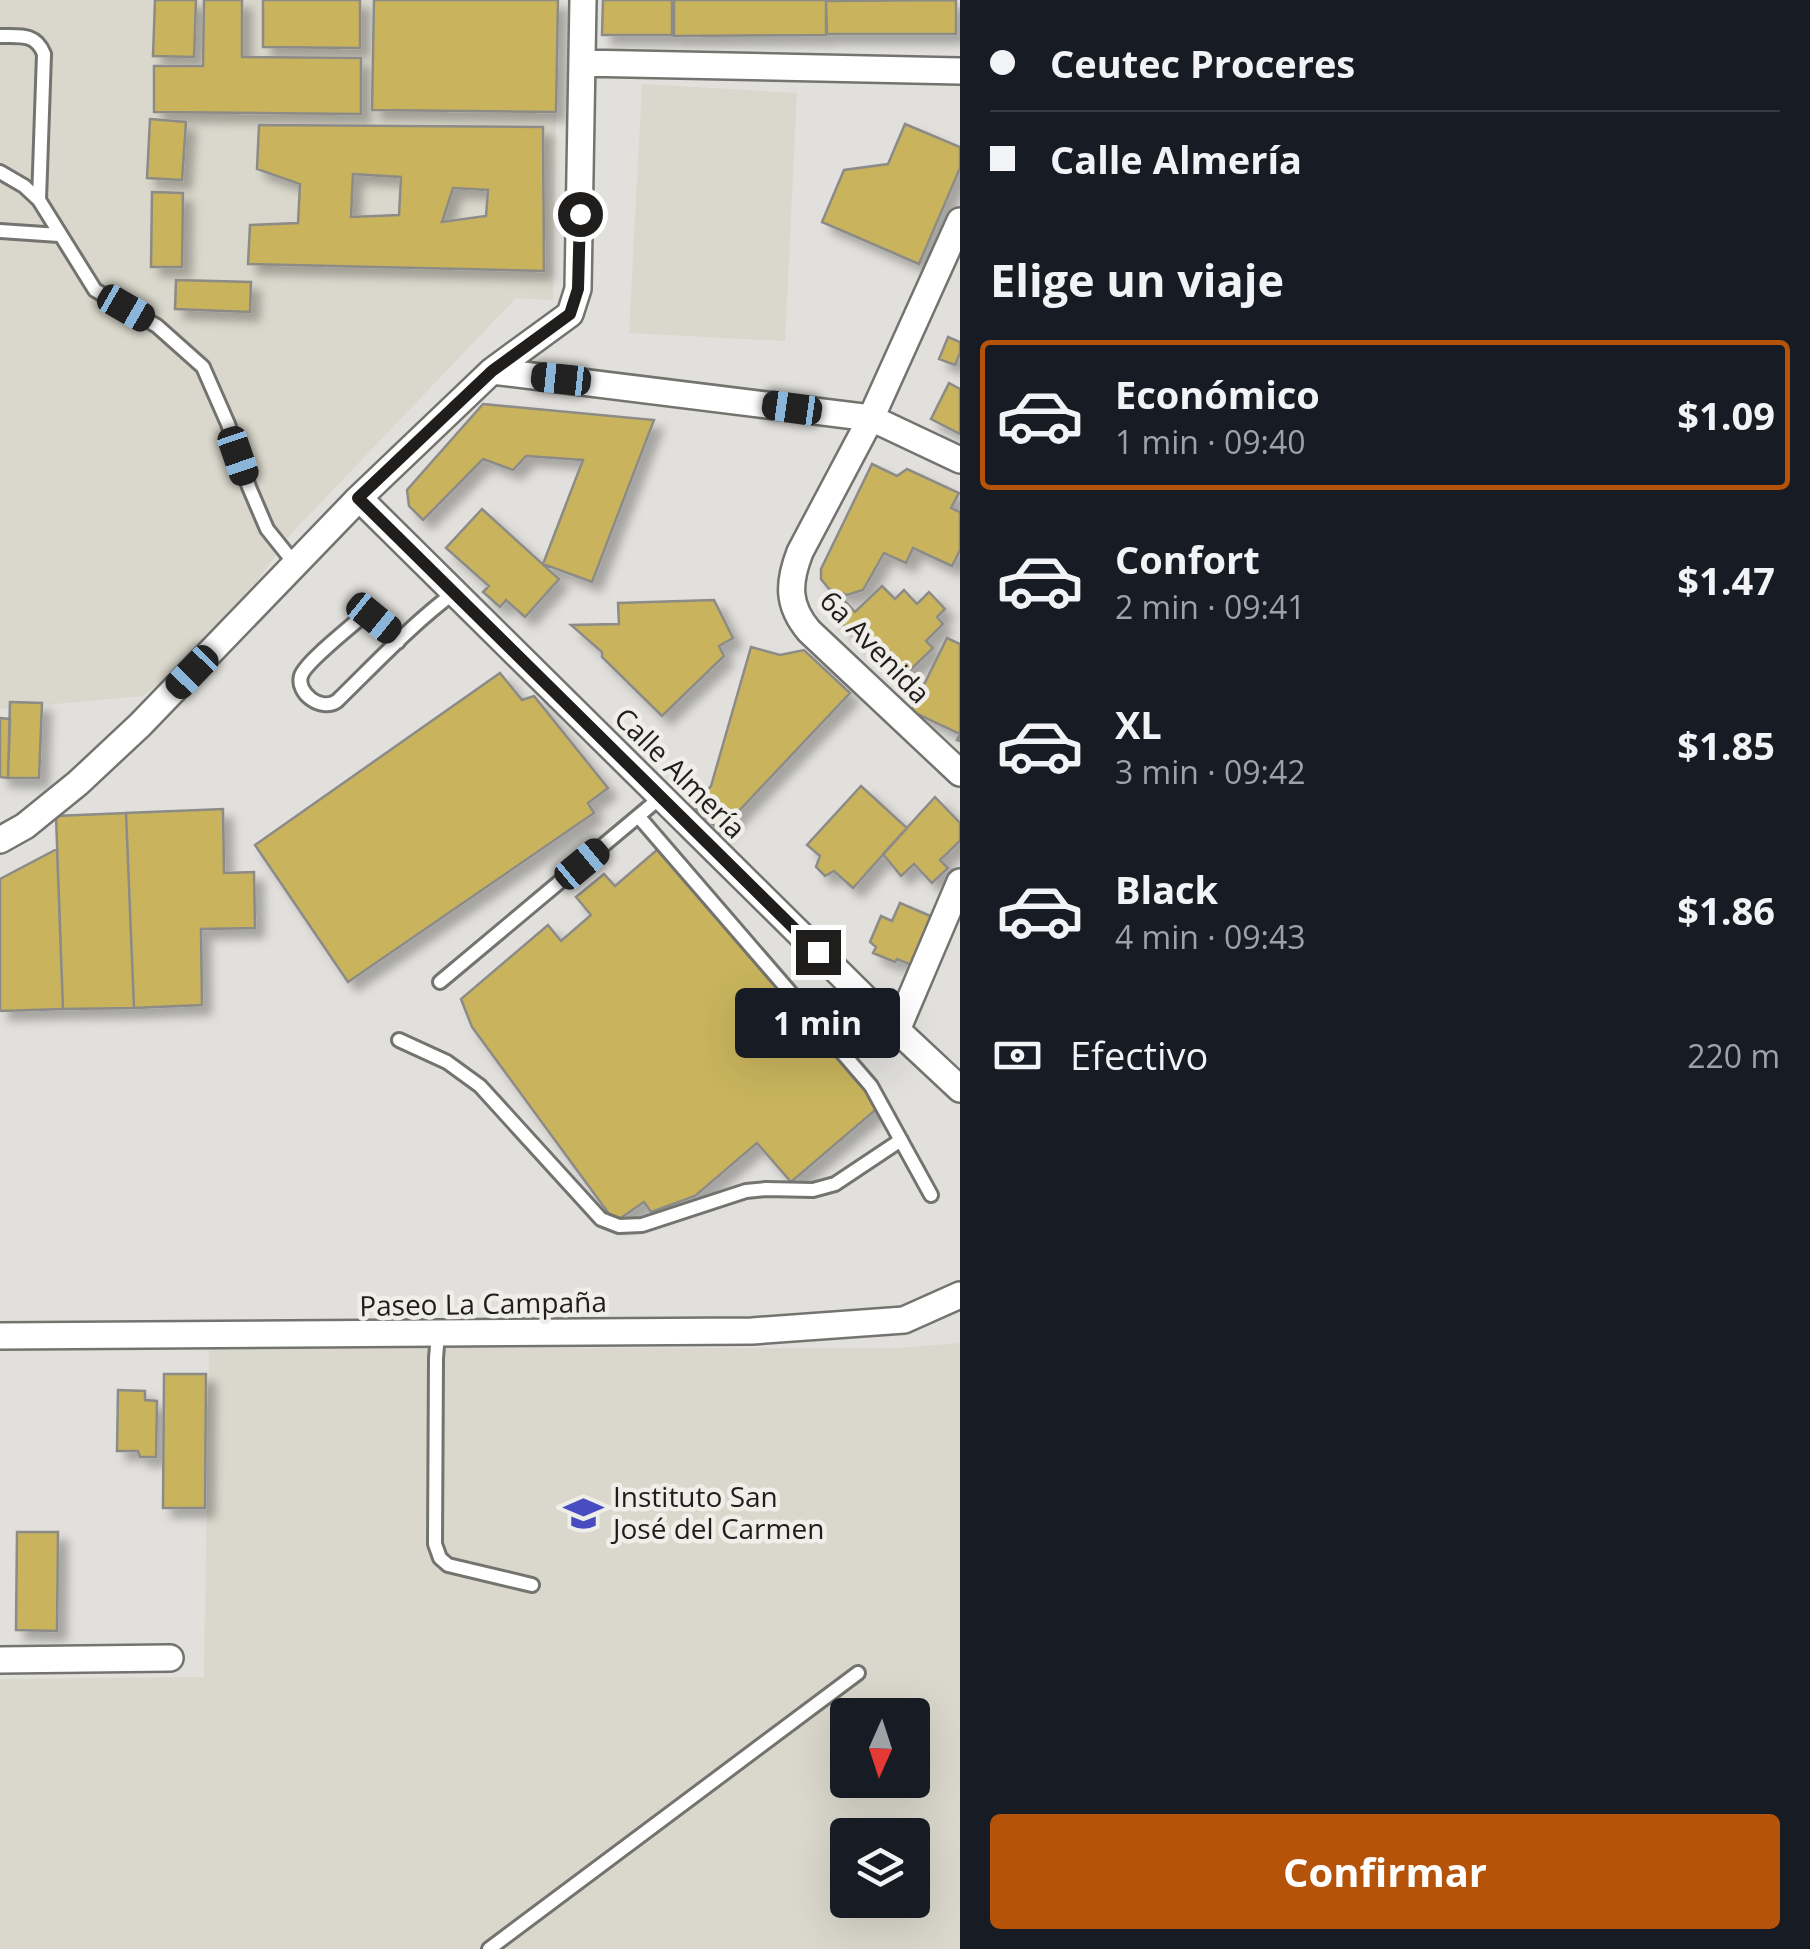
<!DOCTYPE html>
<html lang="es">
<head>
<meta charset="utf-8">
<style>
  :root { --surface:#171b24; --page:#242831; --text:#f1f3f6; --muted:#9ea1a6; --line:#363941; --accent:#b45309 }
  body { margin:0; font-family:"Open Sans",sans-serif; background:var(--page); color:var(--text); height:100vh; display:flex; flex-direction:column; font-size:38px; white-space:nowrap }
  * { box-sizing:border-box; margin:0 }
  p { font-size:32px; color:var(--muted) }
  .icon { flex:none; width:55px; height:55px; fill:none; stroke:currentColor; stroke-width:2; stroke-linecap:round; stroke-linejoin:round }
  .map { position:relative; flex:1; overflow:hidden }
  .drawer { display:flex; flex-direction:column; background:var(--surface); width:850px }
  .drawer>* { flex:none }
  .guide { display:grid; align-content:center; height:220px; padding:0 30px; background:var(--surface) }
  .needle { width:65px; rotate:183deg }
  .tools { position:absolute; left:830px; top:1698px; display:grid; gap:20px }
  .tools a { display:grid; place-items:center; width:100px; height:100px; border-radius:10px; background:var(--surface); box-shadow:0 10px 40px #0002; font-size:50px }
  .end { position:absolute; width:45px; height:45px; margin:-22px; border:12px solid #1f1e1d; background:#fff; box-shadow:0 0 0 5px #fff }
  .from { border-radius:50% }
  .bubble { position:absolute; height:70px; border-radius:10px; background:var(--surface); box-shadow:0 10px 40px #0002; font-size:32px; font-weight:700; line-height:70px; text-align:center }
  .car { position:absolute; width:30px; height:60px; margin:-30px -15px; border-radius:12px; box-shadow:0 0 8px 2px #0007; background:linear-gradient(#222 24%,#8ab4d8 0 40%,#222 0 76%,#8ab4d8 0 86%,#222 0) }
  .guide b { display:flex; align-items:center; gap:35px; height:95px; font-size:38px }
  .guide b+b { border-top:2px solid var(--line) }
  .guide i { width:25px; height:25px; background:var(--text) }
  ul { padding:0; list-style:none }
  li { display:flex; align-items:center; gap:30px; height:150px; margin:0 20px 15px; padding:0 10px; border:5px solid transparent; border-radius:10px }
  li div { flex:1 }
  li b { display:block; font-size:38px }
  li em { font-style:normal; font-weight:700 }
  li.selected { border-color:var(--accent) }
  li>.icon { width:90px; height:90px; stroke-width:1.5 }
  h2 { padding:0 30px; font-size:45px; line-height:120px }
  .pay { display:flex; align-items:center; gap:25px; height:110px; padding:0 30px; font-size:38px }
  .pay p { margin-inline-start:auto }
  .cta { display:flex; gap:20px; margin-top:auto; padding:20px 30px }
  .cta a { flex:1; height:115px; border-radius:10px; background:var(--accent); color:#fff; font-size:40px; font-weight:700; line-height:115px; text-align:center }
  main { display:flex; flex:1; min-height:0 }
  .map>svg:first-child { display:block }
  .built { fill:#dad8cc; fill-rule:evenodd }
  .building { fill:#c9b45d; stroke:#8c8b87; stroke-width:2.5; fill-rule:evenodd; filter:url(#shadow) }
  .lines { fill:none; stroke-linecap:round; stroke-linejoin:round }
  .lane-casing { stroke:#73736f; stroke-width:18 }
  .street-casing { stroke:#73736f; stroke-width:30 }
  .lane { stroke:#fff; stroke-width:12 }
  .street { stroke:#fff; stroke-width:25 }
  .route { stroke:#1f1e1d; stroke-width:12 }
  .labels { text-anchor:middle; stroke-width:9; stroke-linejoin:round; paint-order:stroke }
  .street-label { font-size:28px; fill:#1f1e1d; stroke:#efeee9 }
  .poi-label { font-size:28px; fill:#1f1e1d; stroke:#efeee9; text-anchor:start }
</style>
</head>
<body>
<main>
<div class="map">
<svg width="960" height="1949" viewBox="0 0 960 1949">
  <defs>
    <filter id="shadow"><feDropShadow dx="9" dy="9" stdDeviation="5" flood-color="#0004"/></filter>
  </defs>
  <rect width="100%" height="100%" fill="#e1e0dc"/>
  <path class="built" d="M0,0H558L553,300L516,298L289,536L220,635L143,696L0,709Z
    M642,84L797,93L785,341L629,333Z
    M960,1343V1949H0V1679L204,1677L209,1348H899ZM848,1715H912V1780H848ZM848,1835H912V1900H848Z"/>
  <path class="building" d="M155,0H196L194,57L153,56Z
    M204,0H242V57L361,58V114L154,112V66H203Z
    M263,0H360V48L263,47Z
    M374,0H558L556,112L372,110Z
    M603,0H672V35H602Z
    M674,0H826V35L674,36Z
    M956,0V34H827L826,1Z
    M150,119L186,122L182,180L147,178Z
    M905,124L960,147V168L919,264L822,222L844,170L888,164Z
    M259,125L543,127L544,271L248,264L250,225L298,223L300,184L257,169ZM353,174L401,177L399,215L351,217ZM453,188L488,190L486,216L442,222Z
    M152,192L183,193L182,267H151Z
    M176,280L251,282L250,312L175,309Z
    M948,337L960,342V353L955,365L939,359Z
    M949,383L960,389V434L931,419Z
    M483,404L654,420L592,582L543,564L583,460L526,456L513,470L483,459L423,520L409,506L407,490Z
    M872,464L897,476L907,469L959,493L951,508L960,512V550L952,566L913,548L906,563L884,553L863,590L847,595L829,589L821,579V569Z
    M482,509L559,579L525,617L506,600L500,607L483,592L489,586L446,548Z
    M882,586L895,599L904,590L917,604L929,592L945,609L937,617L943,624L926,641L933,648L899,681L832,614L845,601L855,612Z
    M714,600L733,638L719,646L724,656L662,716L602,657V652L571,625L619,624L618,603Z
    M947,638L960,644V741L957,740L960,734L911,711Z
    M751,647L780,655L804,650L850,693L720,831L693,806L711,786Z
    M500,673L522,700L534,696L608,788L588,803L594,813L348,982L255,845Z
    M10,702L42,703L39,778H8Z
    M0,718L10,719L8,778L0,777Z
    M861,786L907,828L853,888L834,871L825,876L816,867L820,856L807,845Z
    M935,797L960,823V841L940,860L948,868L932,883L914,864L901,876L883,854Z
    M223,809L224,873L254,872L255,928L201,929L202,1005L134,1008L126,813Z
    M126,813L134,1008L63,1009L56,816Z
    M57,849L63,1009L0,1011V879Z
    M658,849L880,1106L791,1182L757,1143L695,1196L651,1212L644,1202L615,1222L472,1027L461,999L548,925L561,941L591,915L576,897L604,874L615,886Z
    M900,903L935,918L914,966L897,959L895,962L873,953L876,947L870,942L881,916L892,921Z
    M164,1374H206L205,1508H163Z
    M118,1390L145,1391V1400L157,1401L156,1457H140L138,1451H117Z
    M17,1532H58L57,1631L16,1630Z"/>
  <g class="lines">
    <defs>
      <path id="lane" d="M0,36C20,36 36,33 44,54L39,200
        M0,172L24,186L39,200L95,290L157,326L203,367L228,424L249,487L267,529L295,564
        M0,231L59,235
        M398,642C389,628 375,613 358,620C346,631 305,663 301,676C296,693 321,712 337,701C375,664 412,624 455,592
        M639,817L871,1086L931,1195
        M440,982L661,797
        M399,1040L447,1062L480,1086L601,1219L619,1226L642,1225L746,1191L766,1189L813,1190L835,1184L901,1140
        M438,1334L436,1358L435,1544L440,1558L448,1565L532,1585
        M489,1949L858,1673"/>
      <path id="street" d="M582,63L960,71
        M960,221L871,418L800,552C788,583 787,605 809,631L960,773
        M492,371L871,418L960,460
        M359,498L897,1030L960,1089
        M0,840L25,826L78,783L140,725L359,498L492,371L570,314L578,289L583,0
        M897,1030L960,882
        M0,1336L752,1331L904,1320L960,1295
        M0,1660L170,1658"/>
    </defs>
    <use href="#lane" class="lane-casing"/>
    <use href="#street" class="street-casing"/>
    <use href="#lane" class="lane"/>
    <use href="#street" class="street"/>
  </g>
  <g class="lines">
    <path class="route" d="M580,214L578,289L570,314L492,371L358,498L818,952"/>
  </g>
  <defs>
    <symbol id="school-bare" viewBox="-9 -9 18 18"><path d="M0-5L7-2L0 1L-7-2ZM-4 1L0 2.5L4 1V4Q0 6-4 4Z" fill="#484cc1" stroke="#efeee9" stroke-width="2.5" paint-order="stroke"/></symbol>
  </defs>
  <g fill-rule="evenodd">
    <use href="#school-bare" x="556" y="1486" width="55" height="55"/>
  </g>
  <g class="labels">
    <g class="street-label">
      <text transform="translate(875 647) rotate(46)" y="10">6a Avenida</text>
      <text transform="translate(680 773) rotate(45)" y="10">Calle Almería</text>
      <text transform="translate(483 1304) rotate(-1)" y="10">Paseo La Campaña</text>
    </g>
    <g class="poi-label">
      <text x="613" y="1507">Instituto San<tspan x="613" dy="32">José del Carmen</tspan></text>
    </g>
  </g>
</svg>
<div class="tools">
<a><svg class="needle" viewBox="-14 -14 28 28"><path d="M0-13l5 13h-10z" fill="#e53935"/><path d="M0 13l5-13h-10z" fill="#9ea1a6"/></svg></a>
<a><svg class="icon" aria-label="layers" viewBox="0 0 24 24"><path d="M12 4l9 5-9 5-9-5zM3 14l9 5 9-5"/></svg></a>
</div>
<i class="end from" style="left:580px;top:214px"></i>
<i class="end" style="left:818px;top:952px"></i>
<div class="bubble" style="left:735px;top:988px;width:165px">1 min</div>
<i class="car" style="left:126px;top:308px;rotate:120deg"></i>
<i class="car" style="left:561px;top:379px;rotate:276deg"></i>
<i class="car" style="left:792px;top:408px;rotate:278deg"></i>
<i class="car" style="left:238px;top:456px;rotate:161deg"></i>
<i class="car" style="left:374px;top:618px;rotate:129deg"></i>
<i class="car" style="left:192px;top:672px;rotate:224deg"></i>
<i class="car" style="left:582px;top:864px;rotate:50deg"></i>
</div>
<section class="drawer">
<div class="guide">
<b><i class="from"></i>Ceutec Proceres</b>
<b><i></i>Calle Almería</b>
</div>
<h2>Elige un viaje</h2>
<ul>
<li class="selected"><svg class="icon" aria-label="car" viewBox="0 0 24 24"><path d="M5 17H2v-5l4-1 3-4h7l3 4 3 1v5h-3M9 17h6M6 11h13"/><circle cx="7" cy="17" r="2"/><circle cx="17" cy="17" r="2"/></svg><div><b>Económico</b><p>1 min · 09:40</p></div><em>$1.09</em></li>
<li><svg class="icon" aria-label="car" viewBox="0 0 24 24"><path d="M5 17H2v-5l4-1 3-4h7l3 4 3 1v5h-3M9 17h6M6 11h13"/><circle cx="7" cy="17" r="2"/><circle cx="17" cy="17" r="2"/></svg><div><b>Confort</b><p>2 min · 09:41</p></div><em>$1.47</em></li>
<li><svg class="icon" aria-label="car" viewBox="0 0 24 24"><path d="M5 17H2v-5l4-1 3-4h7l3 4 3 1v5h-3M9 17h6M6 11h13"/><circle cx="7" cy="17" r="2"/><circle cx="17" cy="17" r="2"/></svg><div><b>XL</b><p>3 min · 09:42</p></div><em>$1.85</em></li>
<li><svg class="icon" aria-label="car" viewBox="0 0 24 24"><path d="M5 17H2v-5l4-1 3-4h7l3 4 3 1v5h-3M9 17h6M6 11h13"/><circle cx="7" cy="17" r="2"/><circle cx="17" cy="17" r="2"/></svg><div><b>Black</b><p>4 min · 09:43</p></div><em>$1.86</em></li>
</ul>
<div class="pay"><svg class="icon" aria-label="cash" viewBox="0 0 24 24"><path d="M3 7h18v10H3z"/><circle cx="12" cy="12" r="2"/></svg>Efectivo<p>220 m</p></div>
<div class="cta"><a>Confirmar</a></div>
</section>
</main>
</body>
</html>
